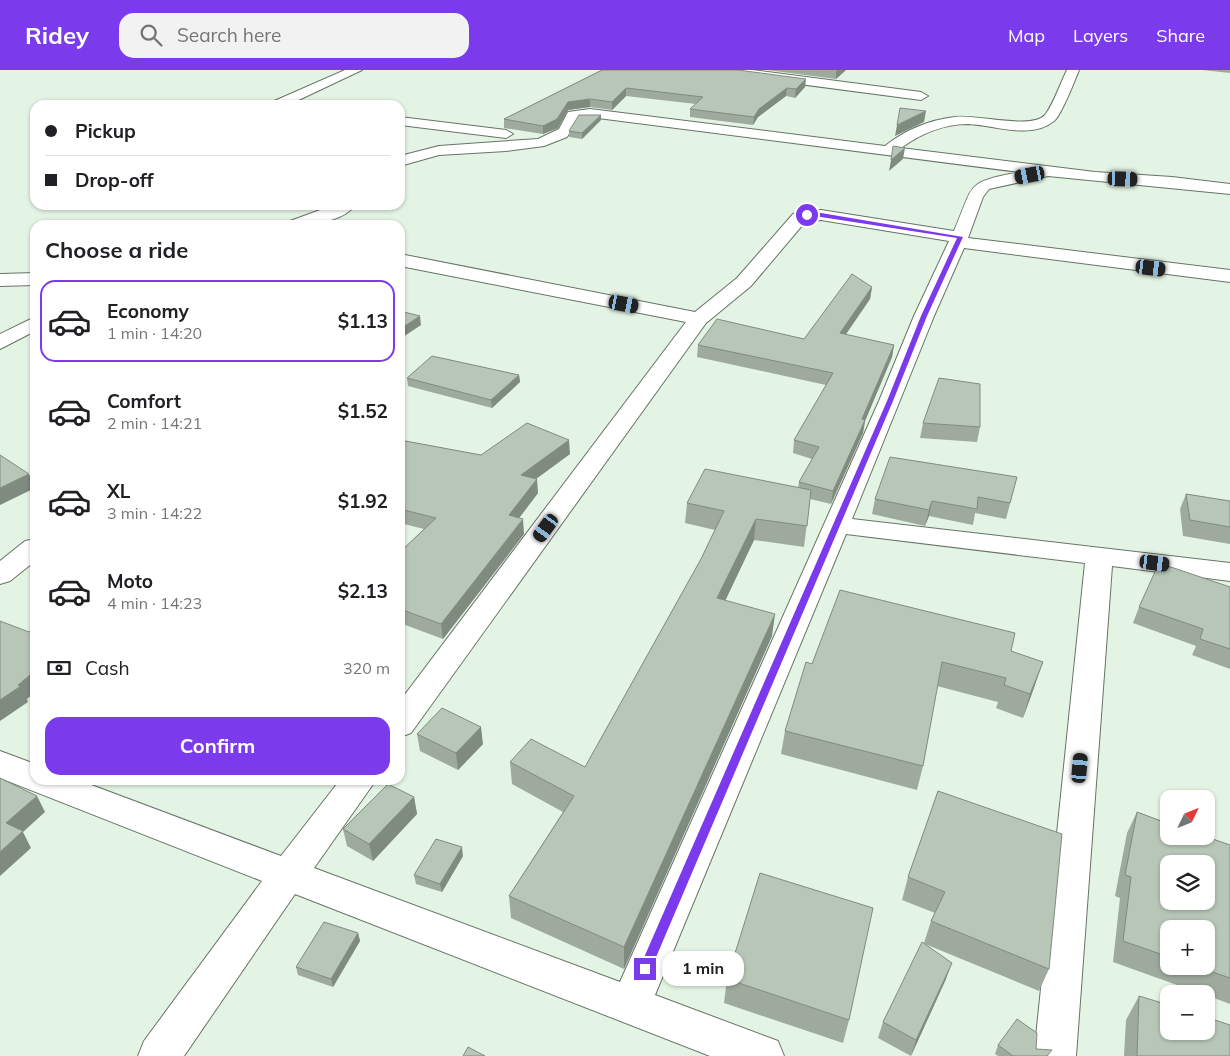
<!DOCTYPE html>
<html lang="en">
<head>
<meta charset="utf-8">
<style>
  :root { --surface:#fff; --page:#f2f2f2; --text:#202124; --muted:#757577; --line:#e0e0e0; --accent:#7c3aed }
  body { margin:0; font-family:Mulish,sans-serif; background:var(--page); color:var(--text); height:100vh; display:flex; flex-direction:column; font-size:19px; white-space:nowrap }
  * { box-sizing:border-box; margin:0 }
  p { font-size:16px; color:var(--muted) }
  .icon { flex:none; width:28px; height:28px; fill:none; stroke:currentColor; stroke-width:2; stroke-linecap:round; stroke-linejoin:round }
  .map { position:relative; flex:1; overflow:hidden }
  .details { position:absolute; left:30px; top:150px; width:375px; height:565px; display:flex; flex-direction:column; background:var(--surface); border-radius:15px; box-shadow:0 1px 4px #0004 }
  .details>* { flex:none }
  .hud { position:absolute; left:30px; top:30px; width:375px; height:110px; border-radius:15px; box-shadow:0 1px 4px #0004; display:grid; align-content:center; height:110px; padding:0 15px; background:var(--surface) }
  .needle { width:32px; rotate:47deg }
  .buttons { position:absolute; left:1160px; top:720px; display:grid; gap:10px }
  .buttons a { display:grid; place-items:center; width:55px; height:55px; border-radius:10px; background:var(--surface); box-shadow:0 1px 4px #0004; font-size:25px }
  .end { position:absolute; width:22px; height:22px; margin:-11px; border:6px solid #7c3aed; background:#fff; box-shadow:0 0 0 2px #fff }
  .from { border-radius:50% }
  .bubble { position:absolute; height:35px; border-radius:15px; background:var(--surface); box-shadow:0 1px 4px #0004; font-size:16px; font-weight:700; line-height:35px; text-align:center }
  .car { position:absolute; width:15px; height:30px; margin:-15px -8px; border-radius:6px; box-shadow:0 0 4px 1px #0007; background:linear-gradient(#222 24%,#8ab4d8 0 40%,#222 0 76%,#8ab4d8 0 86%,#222 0) }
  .hud b { display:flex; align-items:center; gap:18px; height:48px; font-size:19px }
  .hud b+b { border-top:1px solid var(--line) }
  .hud i { width:12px; height:12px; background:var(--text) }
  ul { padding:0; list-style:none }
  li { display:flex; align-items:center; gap:15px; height:82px; margin:0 10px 8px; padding:0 5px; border:2px solid transparent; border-radius:15px }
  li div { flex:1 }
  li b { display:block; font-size:19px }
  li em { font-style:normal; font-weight:700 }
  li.active { border-color:var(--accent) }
  li>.icon { width:45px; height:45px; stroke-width:1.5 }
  h2 { padding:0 15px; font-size:22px; line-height:60px }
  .pay { display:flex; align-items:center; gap:12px; height:55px; padding:0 15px; font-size:19px }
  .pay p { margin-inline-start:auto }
  .cta { display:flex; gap:10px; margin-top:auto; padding:10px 15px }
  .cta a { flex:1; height:58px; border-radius:15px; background:var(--accent); color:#fff; font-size:20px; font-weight:700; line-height:58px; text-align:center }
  header { display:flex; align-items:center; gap:30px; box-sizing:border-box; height:70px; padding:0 25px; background:var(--accent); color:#fff }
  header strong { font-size:24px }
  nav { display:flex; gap:28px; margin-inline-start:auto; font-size:18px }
  .search { width:350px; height:45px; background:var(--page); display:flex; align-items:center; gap:12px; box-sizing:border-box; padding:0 18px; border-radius:15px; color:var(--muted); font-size:19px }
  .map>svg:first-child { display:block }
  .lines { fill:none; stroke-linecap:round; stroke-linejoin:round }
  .minor-casing { stroke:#667466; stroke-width:2 }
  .minor { fill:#fff; fill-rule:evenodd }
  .wall { fill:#9daa9d; fill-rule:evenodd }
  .shaded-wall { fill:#808b80 }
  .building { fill:#b7c6b7; stroke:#808b80; fill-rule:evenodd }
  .route { fill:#7c3aed }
</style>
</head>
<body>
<header>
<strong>Ridey</strong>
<div class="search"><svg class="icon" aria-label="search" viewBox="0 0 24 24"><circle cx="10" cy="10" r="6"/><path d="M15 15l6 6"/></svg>Search here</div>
<nav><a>Map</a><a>Layers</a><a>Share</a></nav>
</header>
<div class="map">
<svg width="1230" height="986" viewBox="0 0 1230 986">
  <rect width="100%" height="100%" fill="#e4f4e4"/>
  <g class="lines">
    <defs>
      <path id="minor" d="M345,0H362L288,35H270L272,32Z
        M717,0H752L921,22L928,26L921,30L723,4Z
        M1067,0H1079C1075,10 1061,46 1054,51C1031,70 994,55 968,54C944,54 920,64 901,78L1095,102L1172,107L1230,114V124L1048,106L989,119L983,127L968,168L1230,200V212L964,178L934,246L852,449L1230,493V511L1112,496L1076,986H1034L1085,493L846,464L655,925L778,971L784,986H710L295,824L184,986H138L144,971L262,811L0,708V681L35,694V710H78L281,786L340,710H376L314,798L620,912L879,331L914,246L949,171L821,150L805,152L751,216L706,253L411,663L400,667V631L686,252L400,196V184L695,242L737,208L793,144L807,140H821L954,161C975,113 964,113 1019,102L590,47L578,49L567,67L544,76L506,81L439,85L400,96V86L439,76L538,69L559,59L568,42L590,39L885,76C905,60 929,50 955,47C975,44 1032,60 1045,45C1054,33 1060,14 1067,0Z
        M400,47L506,60L513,64L506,68L400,55Z
        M334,135H355C343,153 307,155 287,155L290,151Z
        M35,203V215L0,216V204Z
        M35,247V261L0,279V264Z
        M35,469V491L10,511L0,514V491L25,471Z"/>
    </defs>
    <use href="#minor" class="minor-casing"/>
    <use href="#minor" class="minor"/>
  </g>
  <path class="wall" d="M602,0L805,17L795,28L786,26L758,47L753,55L690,47V39L696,34L626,26L612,40L590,37L568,40L558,58L543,64L504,58V49Z
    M767,0H846L836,9Z
    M1202,0H1230V3Z
    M601,50L582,69L569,67V61Z
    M872,217L870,229L845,265L894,275L892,287L865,351L863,363L831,434L810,429L804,477L754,470L725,531L772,566L624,899L511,848L509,826L563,742L512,714L510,692L585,697L701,489L715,460L685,453L687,433L798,418L799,412L812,389L793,383L794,370L826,315L697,287L698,275L804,269Z
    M519,305L520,312L492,338L408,316L407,308Z
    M923,353L980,357L977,372L920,368Z
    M400,370L481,385L570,384L536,409L538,423L519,448L524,464L443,569L400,553V482L424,459L400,453Z
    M1017,407L1006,449L975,443L973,455L929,446L925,456L872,444L875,429Z
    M1186,424L1230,431V474L1183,466L1180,439Z
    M1230,517V599L1192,585L1196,576L1133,553L1139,537Z
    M1011,581L1035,615L1023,648L996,638L998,632L937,616L923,696L917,720L781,684L785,661L812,594Z
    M417,664L483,674L458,700L420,681Z
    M938,721L1049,899L1039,921L925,874L946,909L911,986L878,968L883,952L924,873L931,851L935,843L902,830L908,807Z
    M414,727L417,744L373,791L347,776L343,759Z
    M1137,742L1230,775V934L1206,925V924H1202L1113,892L1120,828L1115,826L1127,763ZM1169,859L1206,896H1169Z
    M463,786L442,822L416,814L414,805Z
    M358,863L360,871L333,917L298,905L296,897Z
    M727,909L849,950L843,973L724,933Z
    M1139,926L1230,986H1124L1126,950Z
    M998,975L1036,979L1049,986H998L995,984Z"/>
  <path class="shaded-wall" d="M838,0H846L836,9V1Z
    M806,9L805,17L795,28L796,19Z
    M626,18V26L612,40V32Z
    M787,18L786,26L758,47L753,55L754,47L759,39Z
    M590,29V37L568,40L558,58L543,64V56L568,32Z
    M926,41L924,52L895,66L897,55Z
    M601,45V50L582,69V63Z
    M905,78L903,89L889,101L891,90Z
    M872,217L870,229L838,276L840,263Z
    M420,246L421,255L400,269V259Z
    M894,275L892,287L865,351L863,363L831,434L833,421L862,349Z
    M519,305L520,312L492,338L491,330Z
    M569,370L570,384L522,419L521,405Z
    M29,404L35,418L0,435V418Z
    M537,409L538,423L510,460L509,445Z
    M932,431L929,446L925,456L929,440Z
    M523,449L524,464L443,569L441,554Z
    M756,449L754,470L716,550L717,528Z
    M775,544L772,566L624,899V877Z
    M1043,592L1035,615L1023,648L1030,624Z
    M35,601V622L27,629L28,632L0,651V630Z
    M481,657L483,674L458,700L456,683Z
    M37,726L45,742L23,762L31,778L0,806V782L6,753Z
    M414,727L417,744L373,791L369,774Z
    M462,777L463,786L442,822L440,814Z
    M358,863L360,871L333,917L331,909Z
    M952,893L946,909L911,986L916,970Z"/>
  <path class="building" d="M602,0H738L806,9L796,19L787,18L759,39L754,47L690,39L703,27L626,18L612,32L590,29L568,32L557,49L543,56L504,49Z
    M900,38L926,41L897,55Z
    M579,45H601L582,63L569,61Z
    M893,76L905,78L891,90Z
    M852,204L872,217L840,263L894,275L862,349L865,350L833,421L799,412L819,377L794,370L833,303L698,275L717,249L804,269Z
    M400,241L420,246L400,259Z
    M432,286L519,305L491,330L407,308Z
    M939,308L980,314V357L923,353Z
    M527,353L569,370L521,405L537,409L509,445L523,449L441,554L400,539V482L436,448L400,439V370L481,385Z
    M0,385L29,404L0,418Z
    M890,387L1017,407L1010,433L978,427L977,439L932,431L929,440L875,429Z
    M705,399L811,420L807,456L756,449L717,528L775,544L624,877L509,826L574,726L510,692L531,669L585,697L701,489L724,441L687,433Z
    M1186,424L1230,431V457L1190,450Z
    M1159,493L1230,517V579L1200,569L1203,559L1139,537Z
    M840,520L1015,563L1011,581L1043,592L1030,624L1004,615L1006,608L942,592L923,696L785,661L806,592L812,594Z
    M0,551L29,562L32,560L35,562V601L18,615L21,616L0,630Z
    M442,638L481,657L456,683L417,664Z
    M0,708L37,726L6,753L23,761L0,782Z
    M388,714L414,727L369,774L343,759Z
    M938,721L1062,764L1049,899L931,851L945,822L908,807Z
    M1137,742L1169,754V766H1204L1230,775V908L1195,896H1206V859H1169V887L1123,871L1131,807L1125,805ZM1169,794H1206V831H1169Z
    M436,769L462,777L440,814L414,805Z
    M760,803L873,838L849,950L727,909Z
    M324,852L358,863L331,909L296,897Z
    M922,872L952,893L916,970L883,952Z
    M1139,926L1169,935V961H1206V947L1230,955V986H1137Z
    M1017,949L1037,963L1036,979L1052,980L1047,986H1013L998,975Z
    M468,977L485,986H463Z"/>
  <path class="route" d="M807,143H821L963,167L927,246L893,331L651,899L645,904L639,899L887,331L921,246L957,168L821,147L805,146Z"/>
</svg>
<div class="buttons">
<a><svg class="needle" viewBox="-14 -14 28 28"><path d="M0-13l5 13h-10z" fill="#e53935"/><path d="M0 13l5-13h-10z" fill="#757577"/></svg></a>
<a><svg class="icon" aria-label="layers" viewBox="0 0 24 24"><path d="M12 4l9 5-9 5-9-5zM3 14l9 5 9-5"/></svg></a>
<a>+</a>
<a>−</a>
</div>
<i class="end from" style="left:807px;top:145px"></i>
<i class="end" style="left:645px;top:899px"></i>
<div class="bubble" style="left:662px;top:881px;width:82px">1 min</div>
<i class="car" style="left:1030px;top:105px;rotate:259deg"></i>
<i class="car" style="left:1123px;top:109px;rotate:92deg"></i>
<i class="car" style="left:1151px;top:198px;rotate:97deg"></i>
<i class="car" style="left:624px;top:234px;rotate:101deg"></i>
<i class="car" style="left:546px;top:458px;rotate:216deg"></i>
<i class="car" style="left:1155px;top:493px;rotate:97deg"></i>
<i class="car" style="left:1080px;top:698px;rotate:5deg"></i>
<div class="hud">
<b><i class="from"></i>Pickup</b>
<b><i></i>Drop-off</b>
</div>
<section class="details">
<h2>Choose a ride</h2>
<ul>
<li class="active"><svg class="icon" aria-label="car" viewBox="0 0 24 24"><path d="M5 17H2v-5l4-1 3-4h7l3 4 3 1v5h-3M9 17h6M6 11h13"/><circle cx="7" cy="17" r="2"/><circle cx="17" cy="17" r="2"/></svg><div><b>Economy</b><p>1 min · 14:20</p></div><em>$1.13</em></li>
<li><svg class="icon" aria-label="car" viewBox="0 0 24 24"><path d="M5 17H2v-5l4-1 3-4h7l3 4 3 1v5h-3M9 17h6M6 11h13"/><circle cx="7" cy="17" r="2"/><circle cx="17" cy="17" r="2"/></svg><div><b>Comfort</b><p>2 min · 14:21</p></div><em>$1.52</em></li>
<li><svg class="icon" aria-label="car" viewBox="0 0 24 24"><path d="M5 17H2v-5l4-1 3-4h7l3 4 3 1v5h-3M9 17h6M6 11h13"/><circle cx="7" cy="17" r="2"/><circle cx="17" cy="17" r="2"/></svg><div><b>XL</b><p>3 min · 14:22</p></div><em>$1.92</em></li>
<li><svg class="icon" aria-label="car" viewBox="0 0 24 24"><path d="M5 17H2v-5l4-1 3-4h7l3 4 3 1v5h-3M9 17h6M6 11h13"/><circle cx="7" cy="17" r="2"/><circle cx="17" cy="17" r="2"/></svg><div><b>Moto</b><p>4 min · 14:23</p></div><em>$2.13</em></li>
</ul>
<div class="pay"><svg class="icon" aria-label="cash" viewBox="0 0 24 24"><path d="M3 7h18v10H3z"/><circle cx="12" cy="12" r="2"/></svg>Cash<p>320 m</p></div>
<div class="cta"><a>Confirm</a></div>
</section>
</div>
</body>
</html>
